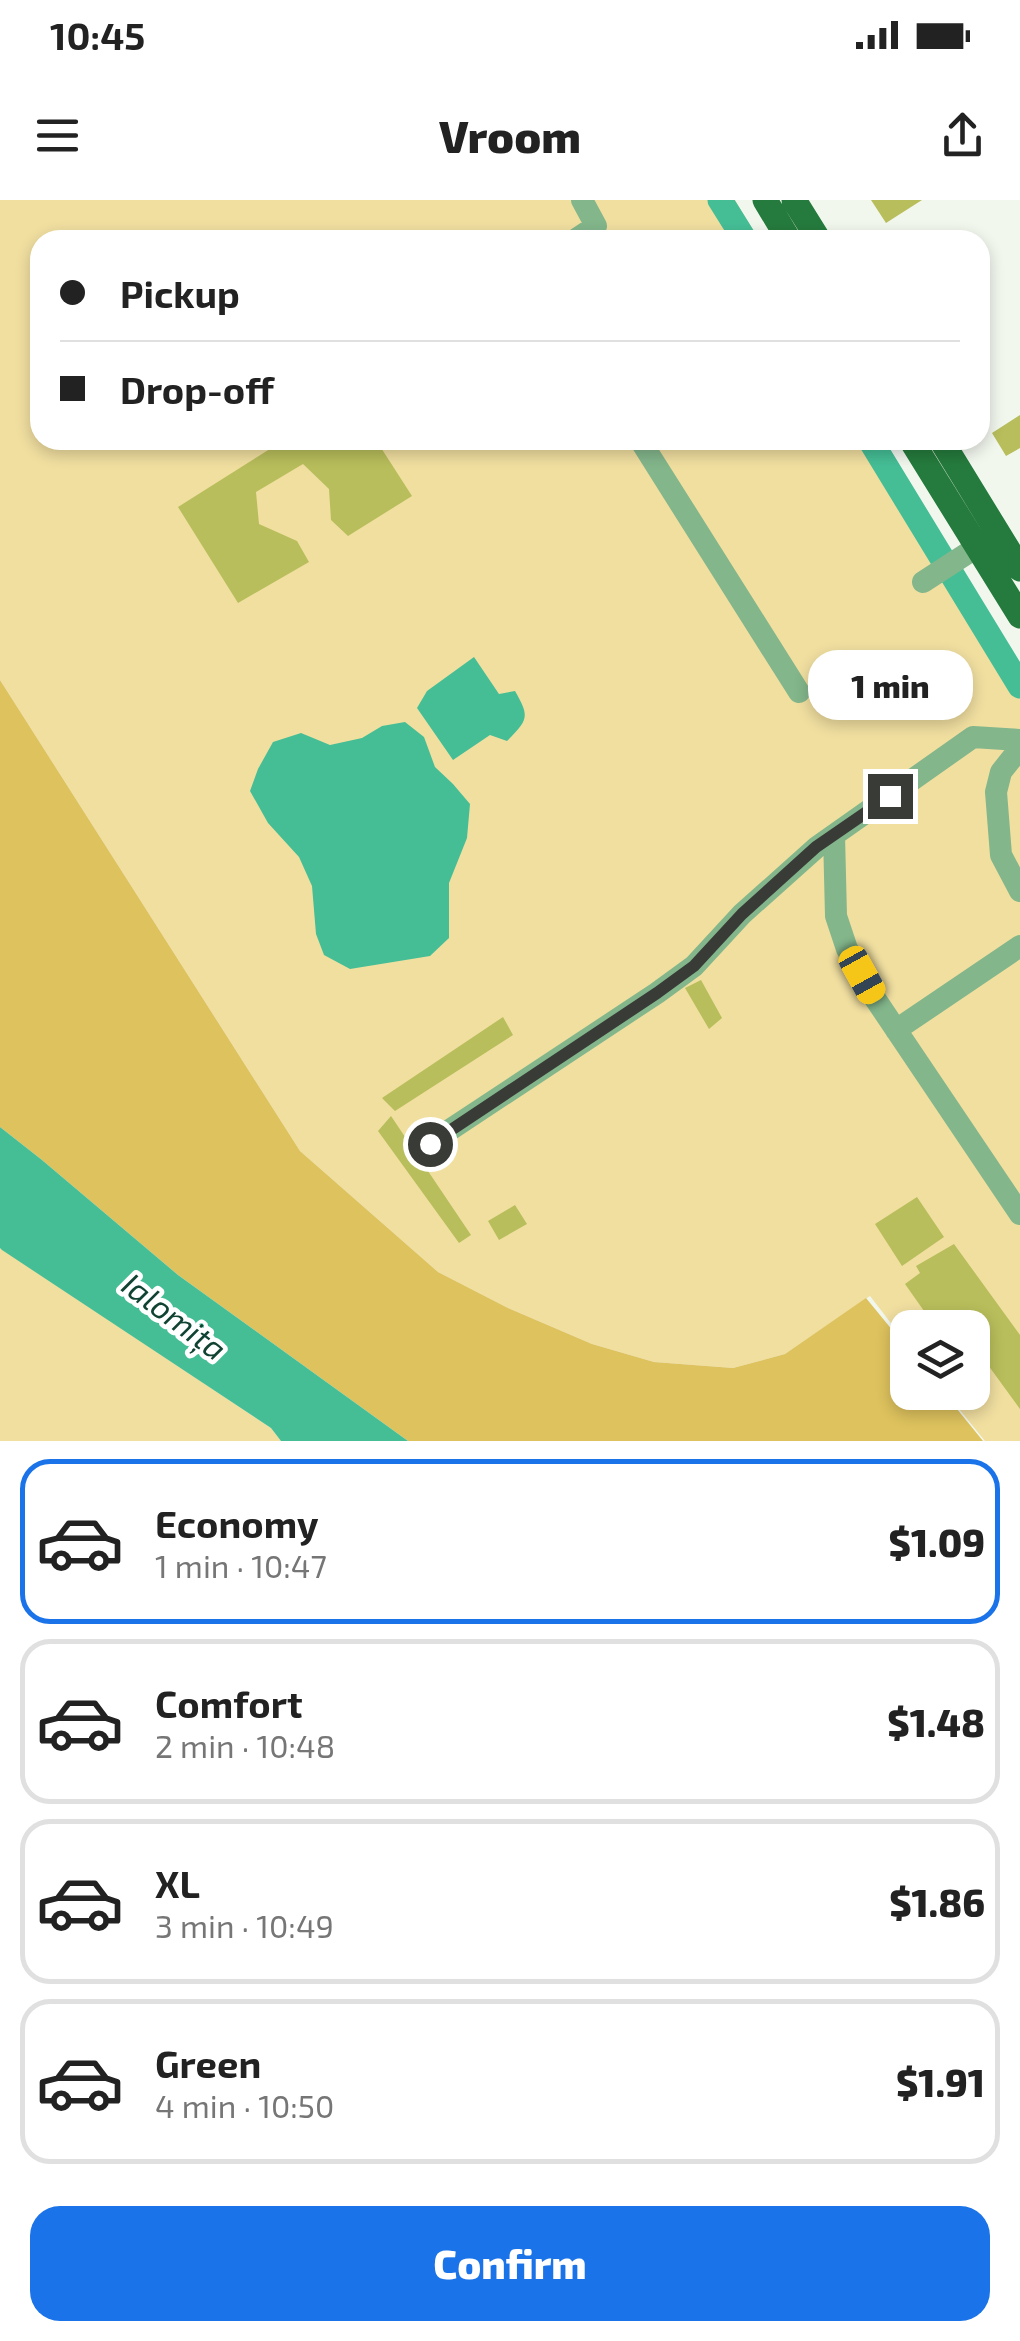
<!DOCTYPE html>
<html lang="en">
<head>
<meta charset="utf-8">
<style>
  :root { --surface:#fff; --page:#f2f2f2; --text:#222; --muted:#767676; --line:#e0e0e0; --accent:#1a73e8 }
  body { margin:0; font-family:"Exo 2",sans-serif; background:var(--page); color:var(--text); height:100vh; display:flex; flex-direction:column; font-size:38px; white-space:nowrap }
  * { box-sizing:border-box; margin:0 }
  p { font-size:32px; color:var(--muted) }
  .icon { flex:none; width:55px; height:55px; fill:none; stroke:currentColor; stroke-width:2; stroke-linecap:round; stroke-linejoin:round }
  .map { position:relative; height:1241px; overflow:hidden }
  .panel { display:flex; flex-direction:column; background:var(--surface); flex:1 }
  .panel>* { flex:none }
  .guide { position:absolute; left:30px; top:30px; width:960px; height:220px; border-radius:30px; box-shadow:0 5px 15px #0003; display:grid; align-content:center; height:220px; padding:0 30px; background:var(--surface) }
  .tools { position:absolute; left:890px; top:1110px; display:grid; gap:20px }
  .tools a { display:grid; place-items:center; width:100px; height:100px; border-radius:20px; background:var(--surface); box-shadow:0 5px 15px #0003; font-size:50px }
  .end { position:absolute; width:45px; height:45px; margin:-22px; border:12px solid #393b37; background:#fff; box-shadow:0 0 0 5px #fff }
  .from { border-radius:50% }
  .bubble { position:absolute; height:70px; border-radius:30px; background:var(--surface); box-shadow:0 5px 15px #0003; font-size:32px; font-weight:800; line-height:70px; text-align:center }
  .car { position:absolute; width:30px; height:60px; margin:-30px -15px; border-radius:12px; box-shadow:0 0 8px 2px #0007; background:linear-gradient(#f5c518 24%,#345 0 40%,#f5c518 0 76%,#345 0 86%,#f5c518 0) }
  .guide b { display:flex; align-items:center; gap:35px; height:95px; font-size:38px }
  .guide b+b { border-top:2px solid var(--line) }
  .guide i { width:25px; height:25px; background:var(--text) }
  ul { padding:18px 0 0; list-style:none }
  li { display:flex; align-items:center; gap:30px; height:165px; margin:0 20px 15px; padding:0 10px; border:5px solid var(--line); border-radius:30px }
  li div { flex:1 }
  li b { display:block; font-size:38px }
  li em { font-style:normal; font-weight:800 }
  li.selected { border-color:var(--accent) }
  li>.icon { width:90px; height:90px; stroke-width:1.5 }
  .button { display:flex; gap:20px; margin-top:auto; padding:20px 30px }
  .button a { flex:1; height:115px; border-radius:30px; background:var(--accent); color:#fff; font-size:40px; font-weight:800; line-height:115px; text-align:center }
  .status { display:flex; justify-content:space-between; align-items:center; height:70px; padding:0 50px; background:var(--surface); direction:ltr }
  .status svg { height:28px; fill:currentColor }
  header { display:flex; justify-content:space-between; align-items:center; height:130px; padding:0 30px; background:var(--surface); font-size:45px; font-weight:800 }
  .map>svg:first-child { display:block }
  .green { fill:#f1dfa0 }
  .forest { fill:#dec25e }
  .water { fill:#45be96 }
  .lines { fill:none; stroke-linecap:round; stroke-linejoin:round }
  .canal { stroke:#45be96; stroke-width:25 }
  .building { fill:#b8be5b }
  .minor { stroke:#83b68b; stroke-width:22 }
  .major { stroke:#257b3d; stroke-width:25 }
  .route { stroke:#393b37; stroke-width:12 }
  .labels { text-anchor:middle; stroke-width:9; stroke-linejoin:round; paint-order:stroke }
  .water-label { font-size:32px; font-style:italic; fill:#104333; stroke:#fff }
</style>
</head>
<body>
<div class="status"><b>10:45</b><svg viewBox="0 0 49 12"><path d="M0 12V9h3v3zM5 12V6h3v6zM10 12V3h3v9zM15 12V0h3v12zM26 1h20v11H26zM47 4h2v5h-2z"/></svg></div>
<header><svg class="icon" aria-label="menu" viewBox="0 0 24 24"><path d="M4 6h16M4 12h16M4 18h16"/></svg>Vroom<svg class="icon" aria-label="share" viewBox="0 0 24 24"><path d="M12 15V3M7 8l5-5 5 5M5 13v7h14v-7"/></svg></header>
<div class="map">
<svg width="1020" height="1241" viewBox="0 0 1020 1241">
  <rect width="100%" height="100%" fill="#f2f7ee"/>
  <path class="green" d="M0,0H735L759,40H40V240H880L1020,466V1241H985L946,1193L972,1192V1128H908L907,1144L870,1096L785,1154L733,1168L654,1162L592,1144L508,1108L438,1072L300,951L0,480Z
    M0,1048L271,1228L281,1241H0Z"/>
  <path class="forest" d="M0,480L300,951L438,1072L508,1108L592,1144L654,1162L733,1168L785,1154L866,1098L907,1148L908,1192L944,1193L983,1241H408L178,1075L42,960L0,927Z"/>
  <path class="water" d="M474,457L499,494L515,491C530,517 528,520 507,541L490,535L453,560L417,508L427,491Z
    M405,522L424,537L435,567L453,584L470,604L467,638L449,683V738L430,756L350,769L324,755L316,734L312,686L299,657L268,623L250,591L258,569L273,542L301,533L330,545L362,538L382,526Z
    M0,927L42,960L178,1075L408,1241H281L271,1228L2,1050L0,1048Z"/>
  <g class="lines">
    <path class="canal" d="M720,0L745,40
      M870,240L1020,486"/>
  </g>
  <path class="building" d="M871,0H922L886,23Z
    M980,87L990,102L980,108Z
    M1020,215V248L1006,256L992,233Z
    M284,240H376L412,296L348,336L331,320L329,289L303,264L256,292L259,324L297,341L309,362L238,403L178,307Z
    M701,780L722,818L709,829L685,788Z
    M503,817L513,835L395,911L382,898Z
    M391,916L471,1035L459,1043L378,931Z
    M917,997L944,1037L902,1066L875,1024Z
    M515,1005L527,1024L499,1040L488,1021Z
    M954,1044L1020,1135V1209L972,1143V1128L960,1126L936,1128L905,1084L920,1073L916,1066Z"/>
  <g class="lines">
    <path class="minor" d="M575,40L596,26L582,0
      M640,240L799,492
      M923,382L977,347
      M1020,548L1001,572L996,592L1001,655L1020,691
      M834,635L836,716L847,749L876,800L1020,1014
      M896,830L1020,746
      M430,943L657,793L694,766L742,714L817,647L834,635L973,537L1020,540"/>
    <path class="major" d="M765,0L789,40
      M794,0L819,40
      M911,240L1020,416
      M941,240L1020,369"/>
  </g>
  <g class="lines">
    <path class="route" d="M430,944L657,793L694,766L742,714L816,647L890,596"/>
  </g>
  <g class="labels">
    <g class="water-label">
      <text transform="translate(174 1117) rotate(37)" y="11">Ialomița</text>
    </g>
  </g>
</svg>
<div class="tools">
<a><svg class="icon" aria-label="layers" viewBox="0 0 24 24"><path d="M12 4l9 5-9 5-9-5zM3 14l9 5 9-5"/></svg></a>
</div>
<i class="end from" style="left:430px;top:944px"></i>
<i class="end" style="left:890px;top:596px"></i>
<div class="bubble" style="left:808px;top:450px;width:165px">1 min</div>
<i class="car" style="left:862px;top:775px;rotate:151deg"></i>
<div class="guide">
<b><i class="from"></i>Pickup</b>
<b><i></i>Drop-off</b>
</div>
</div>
<section class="panel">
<ul>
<li class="selected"><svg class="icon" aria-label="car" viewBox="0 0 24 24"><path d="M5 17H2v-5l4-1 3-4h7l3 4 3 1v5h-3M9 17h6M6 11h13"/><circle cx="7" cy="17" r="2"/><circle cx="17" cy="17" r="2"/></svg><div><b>Economy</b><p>1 min · 10:47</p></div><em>$1.09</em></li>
<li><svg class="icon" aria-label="car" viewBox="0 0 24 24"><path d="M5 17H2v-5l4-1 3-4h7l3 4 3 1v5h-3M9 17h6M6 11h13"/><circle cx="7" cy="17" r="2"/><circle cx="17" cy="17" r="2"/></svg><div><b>Comfort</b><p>2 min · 10:48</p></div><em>$1.48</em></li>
<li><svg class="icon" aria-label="car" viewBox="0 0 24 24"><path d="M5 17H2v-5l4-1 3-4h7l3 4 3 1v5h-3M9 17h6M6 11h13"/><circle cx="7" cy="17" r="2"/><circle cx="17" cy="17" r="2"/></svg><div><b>XL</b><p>3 min · 10:49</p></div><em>$1.86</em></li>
<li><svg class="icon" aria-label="car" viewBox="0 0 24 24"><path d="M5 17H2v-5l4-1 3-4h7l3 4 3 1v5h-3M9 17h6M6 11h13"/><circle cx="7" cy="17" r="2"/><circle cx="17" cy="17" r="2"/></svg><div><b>Green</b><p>4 min · 10:50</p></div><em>$1.91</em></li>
</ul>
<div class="button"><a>Confirm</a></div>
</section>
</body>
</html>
